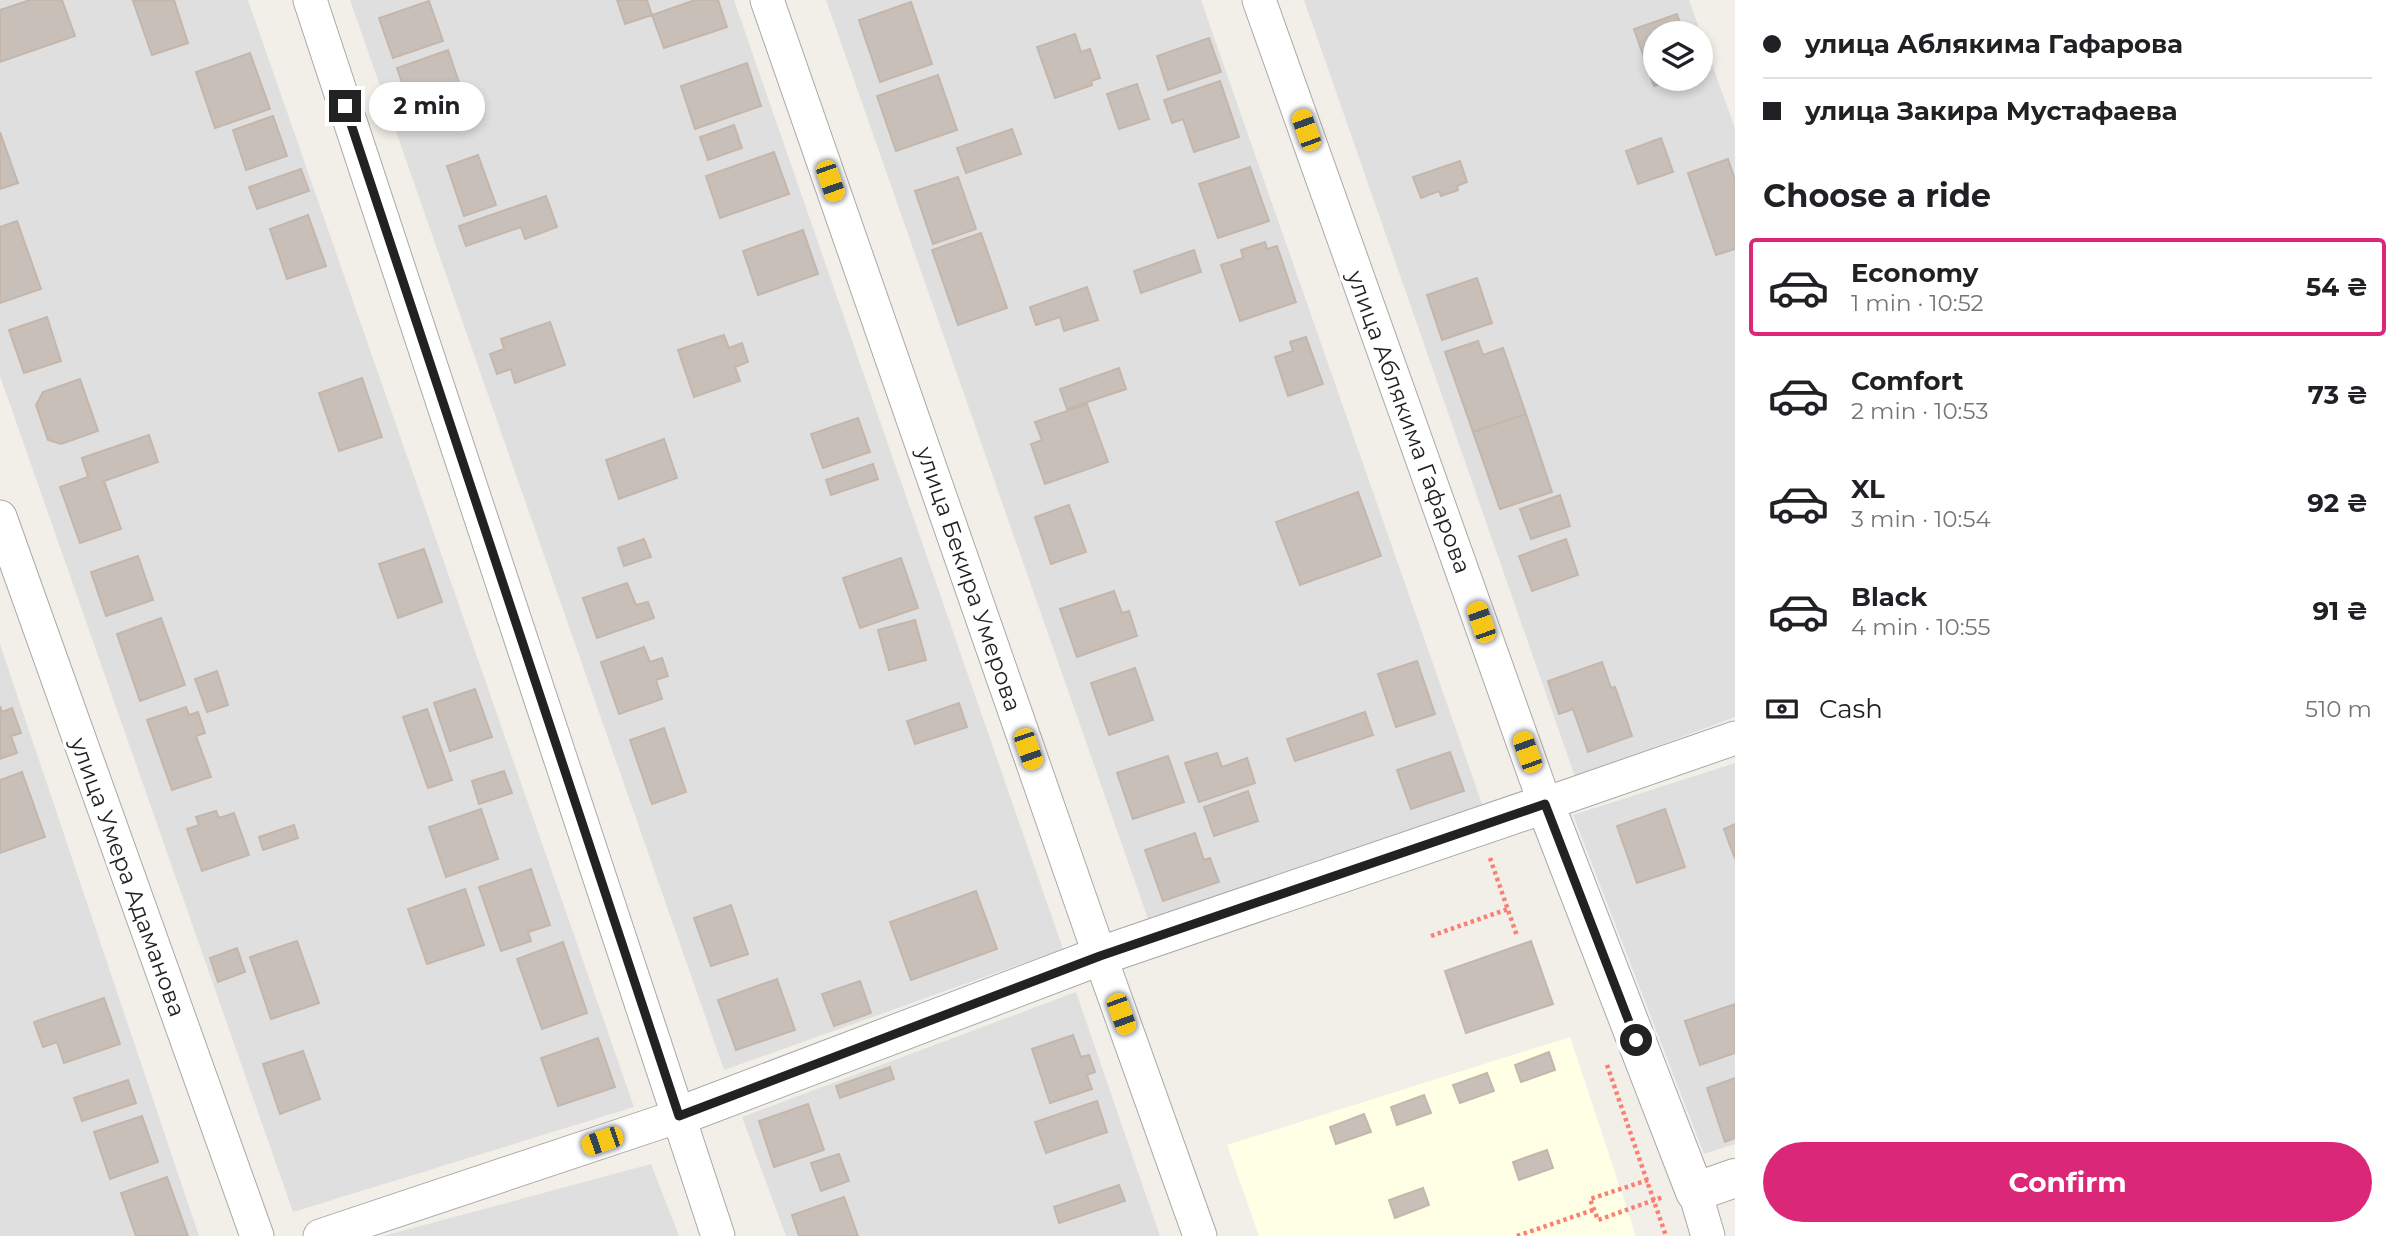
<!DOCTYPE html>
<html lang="en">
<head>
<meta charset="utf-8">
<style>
  :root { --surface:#fff; --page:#f6f6f6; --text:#202124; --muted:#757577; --line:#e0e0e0; --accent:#db2777 }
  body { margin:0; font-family:Montserrat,sans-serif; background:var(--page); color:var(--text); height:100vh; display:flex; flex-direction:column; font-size:26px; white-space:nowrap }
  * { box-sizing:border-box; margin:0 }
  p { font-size:23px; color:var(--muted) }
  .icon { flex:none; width:38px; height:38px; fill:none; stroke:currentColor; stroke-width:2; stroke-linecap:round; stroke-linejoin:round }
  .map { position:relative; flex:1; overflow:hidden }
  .panel { display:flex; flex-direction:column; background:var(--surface); width:665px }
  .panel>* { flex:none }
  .top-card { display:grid; align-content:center; height:154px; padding:0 28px; background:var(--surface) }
  .controls { position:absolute; left:1643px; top:21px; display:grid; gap:14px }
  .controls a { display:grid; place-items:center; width:70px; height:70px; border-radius:50%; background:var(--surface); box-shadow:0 4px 10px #0003; font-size:35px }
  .end { position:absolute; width:32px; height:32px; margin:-16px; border:9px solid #222; background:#fff; box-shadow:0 0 0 4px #fff }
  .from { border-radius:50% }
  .bubble { position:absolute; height:49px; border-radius:24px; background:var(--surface); box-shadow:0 4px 10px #0003; font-size:23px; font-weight:700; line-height:49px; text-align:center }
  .car { position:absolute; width:21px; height:42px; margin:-21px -10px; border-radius:9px; box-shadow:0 0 5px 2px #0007; background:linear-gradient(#f5c518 24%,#345 0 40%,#f5c518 0 76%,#345 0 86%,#f5c518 0) }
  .top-card b { display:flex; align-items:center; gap:24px; height:66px; font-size:26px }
  .top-card b+b { border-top:2px solid var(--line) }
  .top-card i { width:18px; height:18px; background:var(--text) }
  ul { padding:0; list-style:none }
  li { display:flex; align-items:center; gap:21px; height:98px; margin:0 14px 10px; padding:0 14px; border:4px solid transparent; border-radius:7px }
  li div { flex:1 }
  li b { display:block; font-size:26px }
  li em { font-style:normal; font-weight:700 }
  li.on { border-color:var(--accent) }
  li>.icon { width:63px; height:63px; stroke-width:1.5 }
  h2 { padding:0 28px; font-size:32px; line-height:84px }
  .pay { display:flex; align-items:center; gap:18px; height:77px; padding:0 28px; font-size:26px }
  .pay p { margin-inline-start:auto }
  .button { display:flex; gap:14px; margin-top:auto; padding:14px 28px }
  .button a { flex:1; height:80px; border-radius:42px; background:var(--accent); color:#fff; font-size:28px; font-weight:700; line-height:80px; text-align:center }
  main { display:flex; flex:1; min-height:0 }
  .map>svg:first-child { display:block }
  .residential { fill:#e0dfdf }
  .education { fill:#ffffe5 }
  .building { fill:#c7bfb8; stroke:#c4b6ab; stroke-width:2 }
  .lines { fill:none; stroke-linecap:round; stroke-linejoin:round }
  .minor-casing { stroke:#a9a9a9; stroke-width:35 }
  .tertiary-casing { stroke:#a9a9a9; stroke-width:40 }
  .path { stroke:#fa8072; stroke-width:4.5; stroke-dasharray:3.5 3.5; stroke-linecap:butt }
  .minor { stroke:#fff; stroke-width:33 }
  .tertiary { stroke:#fff; stroke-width:38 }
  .route { stroke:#222; stroke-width:9 }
  .labels { text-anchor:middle; stroke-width:7; stroke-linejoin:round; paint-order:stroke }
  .street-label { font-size:23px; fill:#222; stroke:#fff }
</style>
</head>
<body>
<main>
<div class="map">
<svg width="1735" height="1236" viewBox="0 0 1735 1236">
  <rect width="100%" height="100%" fill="#f2efe9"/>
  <path class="residential" d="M0,0H248L634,1107L293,1212L0,376Z
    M350,0H734L1063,949L724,1070Z
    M826,0H1201L1482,804L1148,919Z
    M1304,0H1689L1701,33H1656V79H1701V34L1735,128V717L1575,777Z
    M0,644L199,1236H0Z
    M1735,763V1144L1704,1154L1573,815Z
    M1076,992L1160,1236H786L742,1117Z
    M651,1164L679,1236H383Z"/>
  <path class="education" d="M1570,1037L1636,1236H1259L1227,1145Z"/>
  <path class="building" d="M30,0H62L75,36L0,62V10Z
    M174,0L188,43L152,55L133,1Z
    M617,0H647L652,15L625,24Z
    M695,0H718L727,27L664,48L652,15Z
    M429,1L443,41L393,58L379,18Z
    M911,2L932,64L880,82L859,20Z
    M1677,14L1683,33H1656V79H1675L1654,86L1634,29Z
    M1075,34L1081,52L1090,49L1100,78L1091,81L1092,85L1055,98L1037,47Z
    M1209,38L1221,72L1168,90L1157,56Z
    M448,50L464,97L413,114L397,68Z
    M250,53L270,109L215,128L196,72Z
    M747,63L761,106L695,129L681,86Z
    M938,75L957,130L896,151L877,96Z
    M1220,81L1239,137L1194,152L1183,119L1172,123L1164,100Z
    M1137,84L1149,119L1119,129L1107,94Z
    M273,116L287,156L246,170L233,130Z
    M734,125L742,148L708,160L700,137Z
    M1012,129L1021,154L966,173L957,148Z
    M0,132L18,183L0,189Z
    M1661,138L1673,172L1638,184L1626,151Z
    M774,152L789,194L720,218L706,176Z
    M478,155L496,205L464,216L447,166Z
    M1728,159L1735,180V249L1716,255L1688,173Z
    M1460,161L1467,182L1457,186L1458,190L1441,196L1439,191L1421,198L1413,177Z
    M1250,167L1269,221L1218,238L1199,184Z
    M301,169L309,191L257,209L249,187Z
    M958,177L976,229L933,244L915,191Z
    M546,196L557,227L525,239L521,227L466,246L459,226Z
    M308,215L326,266L287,279L270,229Z
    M17,221L41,289L0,303V227Z
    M803,230L818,274L758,295L743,251Z
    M981,233L1007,308L958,325L932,250Z
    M1265,242L1267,249L1277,246L1296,302L1240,321L1221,265L1243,258L1241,250Z
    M1194,250L1201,272L1141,293L1134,271Z
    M1477,278L1492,323L1442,340L1427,295Z
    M1087,287L1098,320L1064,331L1060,317L1036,325L1030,307Z
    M47,317L61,361L24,373L9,330Z
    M550,322L565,365L515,383L511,369L497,374L490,354L504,349L501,339Z
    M724,335L729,348L742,343L748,362L735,367L740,381L694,397L678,350Z
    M1306,337L1323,384L1288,396L1275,357L1293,351L1290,342Z
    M1478,341L1483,355L1503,348L1526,414L1473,432L1445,352Z
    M1119,368L1126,389L1067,409L1060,389Z
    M362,378L382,437L339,451L319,393Z
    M80,379L98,431L61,444L48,440L36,405L43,392Z
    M1087,404L1108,462L1045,484L1031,444L1042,440L1035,422Z
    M1526,414L1552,492L1500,509L1473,432Z
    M858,418L870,452L823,468L811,434Z
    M149,435L158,462L104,481L121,529L80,543L60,487L88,477L82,458Z
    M664,439L677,478L619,499L606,460Z
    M873,464L878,479L831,495L826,480Z
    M1358,492L1381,556L1300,585L1276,522Z
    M1560,495L1570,526L1531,539L1520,509Z
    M1069,505L1086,552L1051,564L1035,517Z
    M644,539L651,557L624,566L618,548Z
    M1566,539L1578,575L1532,591L1519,556Z
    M424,549L442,602L398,618L379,564Z
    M138,556L153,600L106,616L91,572Z
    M901,558L918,608L860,628L843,578Z
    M627,583L636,605L648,602L654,618L597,638L583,598Z
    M1114,591L1122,613L1129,611L1137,636L1077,657L1060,609Z
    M161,618L185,685L140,701L117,634Z
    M915,620L926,660L889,670L878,630Z
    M644,647L650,662L662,658L668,676L656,680L662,699L619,714L601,662Z
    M1417,661L1435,714L1396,727L1378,674Z
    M1602,662L1611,688L1615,687L1632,736L1588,752L1573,709L1559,714L1548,681Z
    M1135,668L1153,720L1109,735L1091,683Z
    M217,671L228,705L207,712L195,679Z
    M475,689L492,737L450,751L434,703Z
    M959,703L967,727L915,744L907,721Z
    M0,706L2,712L12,708L21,733L11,736L17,753L0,759Z
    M186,707L189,715L198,712L205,733L196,736L211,777L172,790L147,720Z
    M427,709L452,780L428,788L403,717Z
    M1365,712L1373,735L1295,761L1287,739Z
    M664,728L686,792L652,804L630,740Z
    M1450,752L1464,791L1411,809L1397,770Z
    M1217,753L1222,767L1247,758L1255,783L1199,802L1185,763Z
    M1168,756L1184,802L1133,819L1117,773Z
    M504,771L512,793L479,804L472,781Z
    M22,772L45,837L0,853V780Z
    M1248,791L1258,821L1214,836L1204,807Z
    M481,809L498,859L446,877L429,827Z
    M1665,809L1685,867L1637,883L1617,826Z
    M216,811L219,818L234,813L249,855L202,871L187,829L199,825L196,817Z
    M1735,824V859L1724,829Z
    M294,825L298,838L263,850L259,837Z
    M1195,833L1204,860L1210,858L1219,882L1163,901L1145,850Z
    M531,869L550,925L528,932L531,941L501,951L479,887Z
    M465,889L484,945L427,964L408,909Z
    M976,891L997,949L911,980L890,922Z
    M731,905L748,954L711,966L694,918Z
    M297,941L319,1003L271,1019L250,957Z
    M1531,941L1553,1004L1466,1033L1445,971Z
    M563,942L587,1013L542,1029L517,959Z
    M237,948L245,972L218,982L210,958Z
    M777,979L795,1030L736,1050L718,1000Z
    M860,981L871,1013L834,1026L822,994Z
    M104,998L120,1044L64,1063L57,1042L43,1047L34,1022Z
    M1735,1004V1053L1700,1065L1685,1021Z
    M1073,1035L1081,1057L1089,1055L1095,1072L1087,1075L1092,1089L1050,1103L1032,1049Z
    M598,1038L615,1087L558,1106L541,1058Z
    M303,1051L320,1099L280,1114L263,1064Z
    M1549,1052L1555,1070L1521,1082L1515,1065Z
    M890,1067L894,1079L840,1098L836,1086Z
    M1487,1073L1494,1091L1460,1103L1453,1085Z
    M1735,1078V1138L1725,1142L1707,1088Z
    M128,1080L136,1103L82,1121L74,1098Z
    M1424,1095L1431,1113L1397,1125L1391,1107Z
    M1097,1101L1107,1132L1046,1153L1035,1122Z
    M808,1104L824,1150L774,1167L759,1121Z
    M1364,1114L1371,1132L1336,1144L1330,1127Z
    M142,1116L158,1162L110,1179L94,1132Z
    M1547,1150L1553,1168L1519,1180L1513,1162Z
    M839,1154L849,1181L821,1191L811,1163Z
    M167,1177L188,1236H136L121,1193Z
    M1119,1185L1125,1201L1059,1223L1054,1207Z
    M1423,1188L1429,1205L1395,1218L1389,1200Z
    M844,1197L858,1236H799L792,1215Z"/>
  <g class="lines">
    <defs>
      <path id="minor" d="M310,0L718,1236
        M767,0L1100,956L1200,1236
        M1259,0L1545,804L1735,738
        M0,517L257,1236
        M1695,1192L1708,1236
        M320,1236L679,1116"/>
      <path id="tertiary" d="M679,1116L1100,956L1545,804L1695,1192L1735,1178"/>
    </defs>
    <use href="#minor" class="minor-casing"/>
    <use href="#tertiary" class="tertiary-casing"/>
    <path class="path" d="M1490,858L1517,936
      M1431,936L1508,909
      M1607,1065L1666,1236
      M1648,1180L1590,1199L1598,1220L1663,1197
      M1517,1236L1593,1210"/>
    <use href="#minor" class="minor"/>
    <use href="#tertiary" class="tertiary"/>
  </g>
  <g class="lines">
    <path class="route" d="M345,106L679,1116L1100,956L1545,804L1636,1040"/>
  </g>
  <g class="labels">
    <g class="street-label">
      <text transform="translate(1409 422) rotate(70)" y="8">улица Аблякима Гафарова</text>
      <text transform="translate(969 579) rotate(71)" y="8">улица Бекира Умерова</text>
      <text transform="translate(128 877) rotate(70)" y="8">улица Умера Адаманова</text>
    </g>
  </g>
</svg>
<div class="controls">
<a><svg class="icon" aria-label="layers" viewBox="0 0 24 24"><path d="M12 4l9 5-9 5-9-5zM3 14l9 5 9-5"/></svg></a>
</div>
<i class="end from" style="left:1636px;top:1040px"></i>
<i class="end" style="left:345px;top:106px"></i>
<div class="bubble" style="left:369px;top:82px;width:116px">2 min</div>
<i class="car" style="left:1306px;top:130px;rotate:340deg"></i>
<i class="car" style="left:830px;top:181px;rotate:161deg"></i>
<i class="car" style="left:1481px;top:622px;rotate:341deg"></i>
<i class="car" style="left:1028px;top:749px;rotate:161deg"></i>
<i class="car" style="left:1527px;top:752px;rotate:340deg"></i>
<i class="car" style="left:1121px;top:1014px;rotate:160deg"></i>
<i class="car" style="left:602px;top:1141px;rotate:251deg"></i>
</div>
<section class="panel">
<div class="top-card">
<b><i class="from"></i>улица Аблякима Гафарова</b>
<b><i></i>улица Закира Мустафаева</b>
</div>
<h2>Choose a ride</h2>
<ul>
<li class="on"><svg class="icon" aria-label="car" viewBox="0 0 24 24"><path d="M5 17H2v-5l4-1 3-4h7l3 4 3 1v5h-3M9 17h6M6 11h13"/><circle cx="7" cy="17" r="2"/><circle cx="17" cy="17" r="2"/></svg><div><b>Economy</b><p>1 min · 10:52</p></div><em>54 ₴</em></li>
<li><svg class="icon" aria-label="car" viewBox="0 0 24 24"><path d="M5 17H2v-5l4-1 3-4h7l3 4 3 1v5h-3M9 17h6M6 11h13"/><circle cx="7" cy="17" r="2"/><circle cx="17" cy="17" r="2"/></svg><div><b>Comfort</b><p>2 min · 10:53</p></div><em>73 ₴</em></li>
<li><svg class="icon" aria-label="car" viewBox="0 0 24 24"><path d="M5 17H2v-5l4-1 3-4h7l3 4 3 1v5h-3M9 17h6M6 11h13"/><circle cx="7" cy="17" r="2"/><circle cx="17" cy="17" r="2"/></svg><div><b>XL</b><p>3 min · 10:54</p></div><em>92 ₴</em></li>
<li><svg class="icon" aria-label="car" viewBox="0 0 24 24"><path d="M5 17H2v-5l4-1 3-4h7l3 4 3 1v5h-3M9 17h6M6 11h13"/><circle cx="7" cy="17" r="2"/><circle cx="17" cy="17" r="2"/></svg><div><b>Black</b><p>4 min · 10:55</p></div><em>91 ₴</em></li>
</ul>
<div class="pay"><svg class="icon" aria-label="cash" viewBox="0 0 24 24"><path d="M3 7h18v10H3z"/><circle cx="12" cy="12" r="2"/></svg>Cash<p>510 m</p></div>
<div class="button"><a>Confirm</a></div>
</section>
</main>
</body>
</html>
